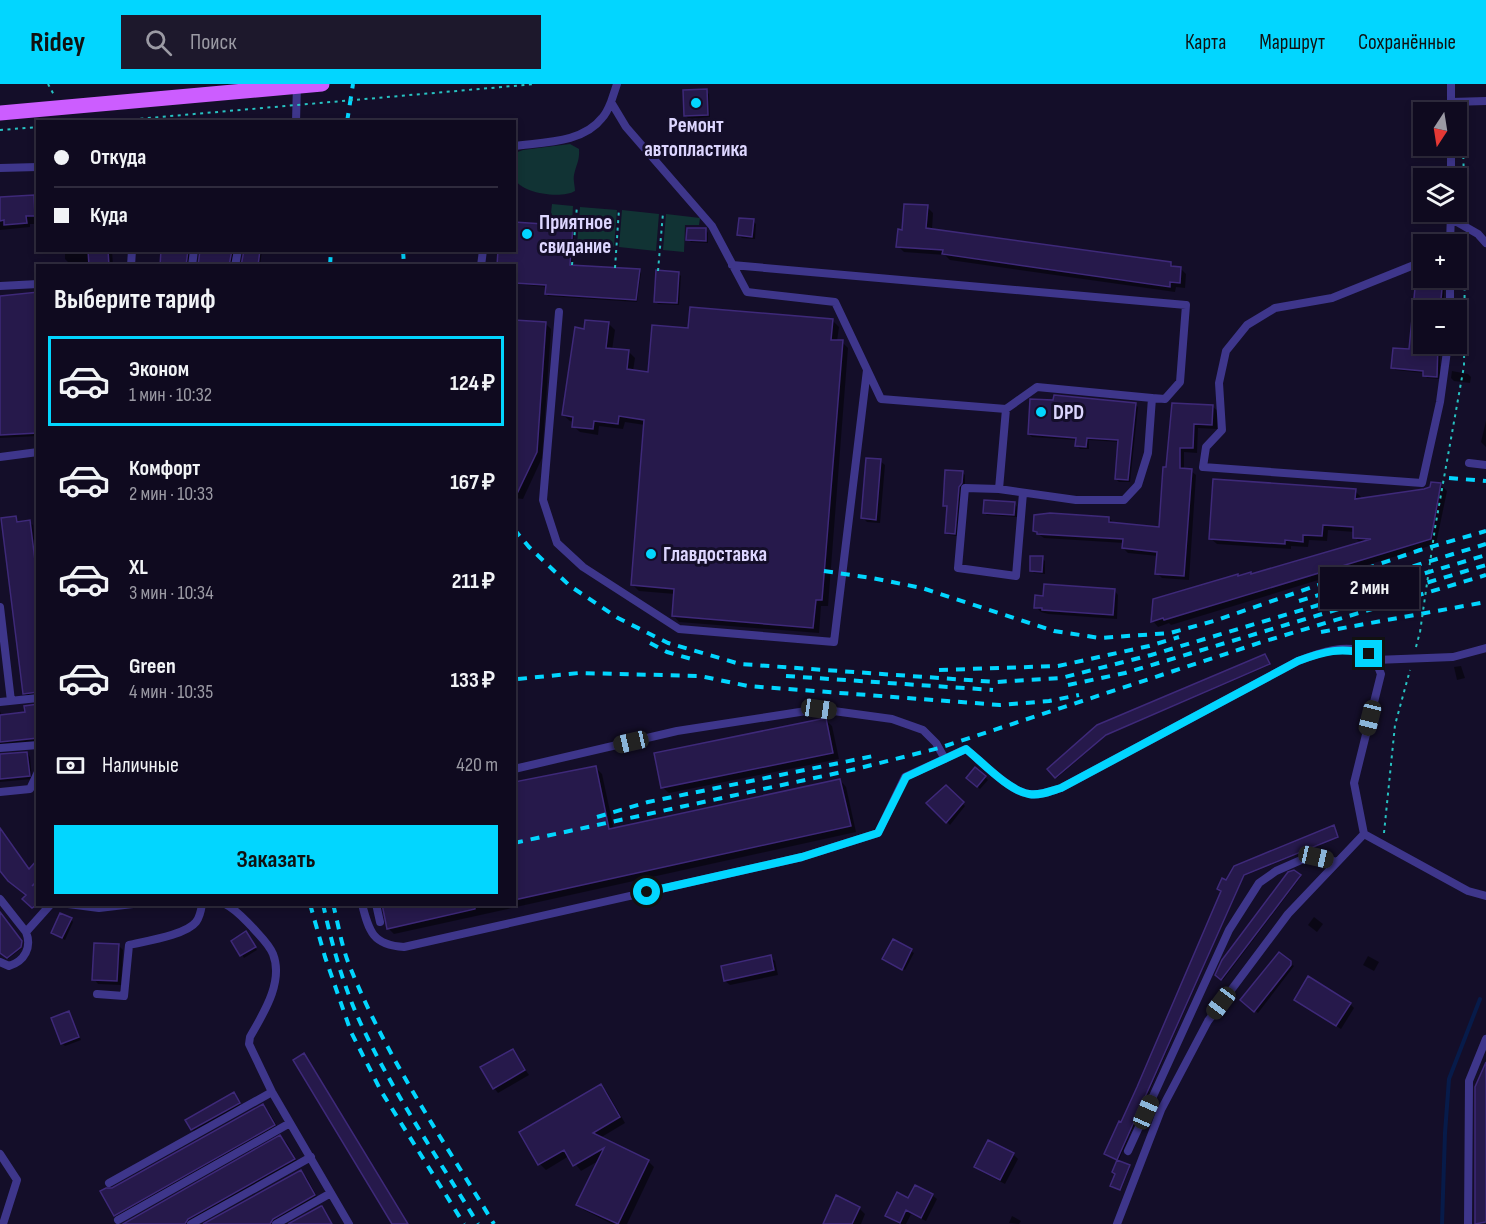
<!DOCTYPE html>
<html lang="ru">
<head>
<meta charset="utf-8">
<style>
  :root { --surface:#0f0a1f; --page:#1d182c; --text:#f1f3f6; --muted:#9b9aa4; --line:#2f2b3d; --accent:#02d6ff }
  body { margin:0; font-family:"Sofia Sans Condensed",sans-serif; background:var(--page); color:var(--text); height:100vh; display:flex; flex-direction:column; font-size:22px; white-space:nowrap }
  * { box-sizing:border-box; margin:0 }
  p { font-size:20px; color:var(--muted) }
  .icon { flex:none; width:33px; height:33px; fill:none; stroke:currentColor; stroke-width:2; stroke-linecap:round; stroke-linejoin:round }
  .map { position:relative; flex:1; overflow:hidden }
  .sheet { position:absolute; left:36px; top:180px; width:480px; height:642px; display:flex; flex-direction:column; background:var(--surface); border-radius:0px; box-shadow:0 3px 9px #0003,0 0 0 2px var(--line) }
  .sheet>* { flex:none }
  .banner { position:absolute; left:36px; top:36px; width:480px; height:132px; border-radius:0px; box-shadow:0 3px 9px #0003,0 0 0 2px var(--line); display:grid; align-content:center; height:132px; padding:0 18px; background:var(--surface) }
  .needle { width:39px; rotate:192deg }
  .buttons { position:absolute; left:1413px; top:18px; display:grid; gap:12px }
  .buttons a { display:grid; place-items:center; width:54px; height:54px; border-radius:0px; background:var(--surface); box-shadow:0 3px 9px #0003,0 0 0 2px var(--line); font-size:30px }
  .end { position:absolute; width:27px; height:27px; margin:-14px; border:8px solid #02d6ff; background:#111; box-shadow:0 0 0 3px #111 }
  .from { border-radius:50% }
  .bubble { position:absolute; height:42px; border-radius:0px; background:var(--surface); box-shadow:0 3px 9px #0003,0 0 0 2px var(--line); font-size:20px; font-weight:700; line-height:42px; text-align:center }
  .car { position:absolute; width:18px; height:36px; margin:-18px -9px; border-radius:8px; box-shadow:0 0 4px 2px #0007; background:linear-gradient(#222 24%,#8ab4d8 0 40%,#222 0 76%,#8ab4d8 0 86%,#222 0) }
  .banner b { display:flex; align-items:center; gap:21px; height:57px; font-size:22px }
  .banner b+b { border-top:2px solid var(--line) }
  .banner i { width:15px; height:15px; background:var(--text) }
  ul { padding:0; list-style:none }
  li { display:flex; align-items:center; gap:18px; height:90px; margin:0 12px 9px; padding:0 6px; border:3px solid transparent; border-radius:0px }
  li div { flex:1 }
  li b { display:block; font-size:22px }
  li em { font-style:normal; font-weight:700 }
  li.selected { border-color:var(--accent) }
  li>.icon { width:54px; height:54px; stroke-width:1.5 }
  h2 { padding:0 18px; font-size:27px; line-height:72px }
  .pay { display:flex; align-items:center; gap:15px; height:66px; padding:0 18px; font-size:22px }
  .pay p { margin-inline-start:auto }
  .button { display:flex; gap:12px; margin-top:auto; padding:12px 18px }
  .button a { flex:1; height:69px; border-radius:0px; background:var(--accent); color:#111; font-size:24px; font-weight:700; line-height:69px; text-align:center }
  header { display:flex; align-items:center; gap:36px; box-sizing:border-box; height:84px; padding:0 30px; background:var(--accent); color:#111 }
  header strong { font-size:28px }
  nav { display:flex; gap:33px; margin-inline-start:auto; font-size:21px }
  .search { width:420px; height:54px; background:var(--page); display:flex; align-items:center; gap:15px; box-sizing:border-box; padding:0 21px; border-radius:0px; color:var(--muted); font-size:22px }
  .map>svg:first-child { display:block }
  .green { fill:#113334 }
  .shadow { fill:#0007 }
  .lines { fill:none; stroke-linecap:round; stroke-linejoin:round }
  .stream { stroke:#071b4a; stroke-width:4 }
  .building { fill:#26194b; stroke:#3e2979; stroke-width:1.5 }
  .path { stroke:#27c2c2; stroke-width:2; stroke-dasharray:3 4.5; stroke-linecap:butt }
  .service { stroke:#3e368b; stroke-width:8 }
  .rail { stroke:#02d6ff; stroke-width:4; stroke-dasharray:9 8; stroke-linecap:butt }
  .path-bridge { stroke:#27c2c2; stroke-width:2; stroke-dasharray:3 4.5; stroke-linecap:butt }
  .primary-bridge { stroke:#cc5dff; stroke-width:15 }
  .route { stroke:#02d6ff; stroke-width:8 }
  .poi-dot { fill:#02d6ff; stroke:#140e29; stroke-width:2 }
  .labels { text-anchor:middle; stroke-width:6; stroke-linejoin:round; paint-order:stroke }
  .poi-label { font-size:21px; font-weight:bold; fill:#ddd6ff; stroke:#140e29; text-anchor:start }
</style>
</head>
<body>
<header>
<strong>Ridey</strong>
<div class="search"><svg class="icon" aria-label="search" viewBox="0 0 24 24"><circle cx="10" cy="10" r="6"/><path d="M15 15l6 6"/></svg>Поиск</div>
<nav><a>Карта</a><a>Маршрут</a><a>Сохранённые</a></nav>
</header>
<div class="map">
<svg width="1486" height="1140" viewBox="0 0 1486 1140">
  <rect width="100%" height="100%" fill="#140e29"/>
  <path class="green" d="M570,60L579,65C580,76 576,81 574,91C573,96 575,102 575,107C562,115 519,110 514,93C513,87 514,77 515,69L523,66Z
    M552,120L573,122L572,140L550,138Z
    M580,123L617,126L614,163L577,161Z
    M622,126L659,130L656,167L619,163Z
    M666,130L700,134L699,141H685L684,168L663,166Z"/>
  <path class="shadow" d="M706,7L709,10L710,33L689,35L686,32Z
    M38,112V140H30V143L0,146V115Z
    M927,123L933,129L932,146L1171,179L1175,184H1180L1186,190L1185,204L1176,203L1175,208L950,176L945,171L904,168L898,162L903,148Z
    M753,137L756,140L755,155L742,154L739,151Z
    M572,144L574,146L572,182L639,187L641,189L637,218L548,212L546,210L547,203L514,200V182H493L494,178H499L514,166Z
    M706,146L708,149V159L691,158L688,155Z
    M65,166H112L113,182H90V179L70,180L65,175Z
    M163,166H190L188,182H162Z
    M201,166H234L231,182H200Z
    M245,166H262L260,182H243Z
    M678,189L681,192L679,221L658,220L655,217Z
    M1418,191L1424,192V194H1443L1445,196L1443,226H1424V260H1440V295L1427,294L1424,289L1395,286L1393,283L1410,267Z
    M38,210V352L0,354V214Z
    M832,236L839,243L837,257L842,258L848,264L828,522H821L819,549L679,538L673,531L675,510L639,507L633,501L645,341L625,338L623,345L599,342L598,351L580,348L573,342L574,338L570,337L563,331L586,246L608,239L615,246L612,266L629,268L635,274L633,287L649,290L690,245Z
    M546,240L551,245L542,374L523,415L514,414Z
    M1452,287L1468,290L1471,293L1470,299L1454,297L1451,294Z
    M1135,320L1138,323L1130,398H1119L1116,395L1119,358L1089,356V365H1080L1077,362V356L1032,353L1029,350Z
    M1174,320L1213,323L1218,327L1217,345L1198,344L1197,369L1184,368V386L1191,387L1196,391L1189,496L1162,494L1157,489L1158,472L1128,469L1123,464L1124,459L1044,454L1034,447L1109,434L1114,439L1160,445Z
    M1486,337V363L1481,358Z
    M880,377L885,381L880,439L867,438L863,434Z
    M962,388L965,391V402L957,452L949,451L946,449L948,425L945,422Z
    M1441,401L1447,407L1436,460L1171,541L1169,539L1158,543L1153,537L1237,491L1239,493L1252,492L1361,459L1354,453L1355,448L1328,446L1327,457L1309,456L1308,463L1291,462V465L1217,460L1210,454L1355,407L1361,413V415L1424,406Z
    M1015,420L1017,423V433L987,431L984,428Z
    M16,433L19,439L29,438L33,441L38,483V612H27L24,609Z
    M1042,474L1045,477V490L1034,489L1031,486Z
    M1114,506L1118,511L1117,535L1048,530L1041,528L1036,523L1044,513Z
    M1266,572L1270,581L1107,651L1057,694L1049,685L1098,642Z
    M1461,582L1465,594L1457,596L1454,583Z
    M38,622V658L0,662V627L2,632L26,629Z
    M826,636L832,642L839,675L669,709L662,703Z
    M27,669L30,673L32,695L0,698V671Z
    M595,683L602,690L614,746L840,696L846,703L856,748L394,850L388,844L383,820H514V700Z
    M976,685L988,696L980,705L968,694Z
    M945,703L965,722L950,741L928,719Z
    M1335,744L1338,754L1244,792L1118,1078L1130,1084L1121,1106L1112,1103L1116,1090L1113,1088L1118,1076L1107,1071L1227,798Z
    M1294,787L1301,793L1223,896L1217,891Z
    M0,828L22,859V864L8,875L0,866Z
    M1314,833L1323,840L1317,848L1308,841Z
    M71,835L73,838L65,856L53,849Z
    M248,852L257,866L244,874L233,857Z
    M893,857L914,869L905,886L885,875Z
    M119,862L123,866L121,901L98,900L94,895Z
    M1279,870L1294,882L1258,929L1244,918Z
    M1368,872L1379,878L1374,887L1363,881Z
    M770,873L775,877L778,891L730,901L725,897L723,883Z
    M1295,916L1350,920L1354,924L1341,945Z
    M69,929L81,956L65,962L62,959Z
    M512,967L529,991L498,1009L494,1004Z
    M601,1002L607,1008L625,1039L600,1054L648,1077L654,1083L627,1140H612L584,1126L578,1120L600,1076L581,1087L569,1072L546,1086L540,1080L521,1049Z
    M236,1013L241,1022L195,1048L192,1045L187,1037Z
    M263,1022L269,1028L280,1047L121,1137L115,1131L112,1106Z
    M281,1053L287,1059L300,1082L196,1140H126Z
    M1013,1070L1018,1075L1005,1100L980,1087L976,1083Z
    M301,1087L307,1094L320,1118L281,1140H206Z
    M932,1111L937,1115L926,1137L911,1130L906,1140H899L887,1132L909,1116Z
    M859,1124L865,1130L861,1140H824Z
    M1012,1132L1021,1137L1019,1140L1009,1139Z"/>
  <g class="lines">
    <path class="stream" d="M1442,1140L1445,1049L1449,995L1480,915"/>
  </g>
  <path class="building" d="M707,5L708,31L684,32L683,6Z
    M34,111L35,132H26L27,139L4,141V136L0,137V113Z
    M904,120L928,121L926,144L1171,178V182L1181,183L1180,199L1170,198V203L942,170L943,166L896,163L898,145L902,146Z
    M739,134L754,135L752,153L737,151Z
    M514,138L573,142L570,181L640,185L636,216L545,210L546,201L514,199V182H497L498,166H514Z
    M687,144H706V157L686,156Z
    M88,166H108L109,182H89Z
    M161,166H188L186,182H160Z
    M200,166H232L229,182H198Z
    M244,166H260L258,182H241Z
    M656,186L679,188L677,219L654,218Z
    M1416,194H1443L1440,226H1424V260H1438L1437,293L1423,292V287L1391,284L1393,264L1409,265Z
    M38,208V349L0,351V212Z
    M690,223L833,235L831,256H843L822,516H816L813,544L672,532L674,505L631,501L644,336L619,332L618,340L594,337L593,345L572,343L573,333L562,331L575,243L584,245L585,236L609,238L606,264L629,266L627,285L648,288L652,241L688,244Z
    M514,236L546,238L537,368L514,416Z
    M1054,311L1136,319L1128,396L1115,395L1118,356L1087,354L1086,363L1075,362L1076,354L1028,350L1030,315L1053,316Z
    M1172,319L1213,321L1212,341L1194,340L1193,364H1180V384L1192,385L1184,492L1155,490L1157,468L1122,464L1123,455L1037,450V448L1033,447L1034,431L1050,429L1109,433V438L1159,443L1163,383H1166Z
    M866,374L881,375L876,436L861,434Z
    M945,386L963,387L962,399L959,403L955,450L945,449L947,422H943Z
    M1213,395L1356,405L1355,415L1424,405L1430,403L1431,398L1441,399L1431,455L1164,536L1163,534L1151,538L1153,515L1238,490V492L1251,488V490L1371,455L1353,454V443L1323,441L1322,452L1303,451V458L1285,456V460L1209,455Z
    M984,416L1015,418L1014,431L983,429Z
    M16,432L17,438L30,436L38,501V608L23,610L1,434Z
    M1030,472H1043L1042,488L1030,487Z
    M1044,500L1115,505L1113,531L1042,526V524H1034L1035,511L1043,512Z
    M1265,570L1270,580L1106,651L1055,694L1047,685L1097,641Z
    M38,620V654L0,658V631L25,628L24,622Z
    M826,634L833,669L661,704L654,669Z
    M27,668L30,692L0,695V670Z
    M596,682L609,745L840,695L851,742L514,816V698Z
    M975,683L986,692L977,703L966,694Z
    M946,701L964,718L946,739L926,719Z
    M1334,741L1338,753L1244,791L1117,1076L1130,1081L1120,1106L1110,1102L1115,1090L1112,1088L1117,1076L1104,1070L1119,1037L1121,1038L1137,1003L1221,807L1217,805L1222,794L1226,796L1234,782Z
    M0,744L29,785L38,775V796L32,802L38,798V820L32,824L22,815L26,811L8,797L0,787Z
    M1294,786L1301,791L1221,896L1215,891L1222,876L1288,788Z
    M382,820H475V825L387,845Z
    M0,828L22,857L21,863L7,874L0,869Z
    M60,829L72,834L62,854L51,849Z
    M246,847L256,863L240,872L231,857Z
    M893,855L912,865L902,886L882,875Z
    M94,859L119,860L117,897L92,896Z
    M1279,868L1291,877V881L1254,928L1240,916Z
    M771,871L774,886L724,897L721,882Z
    M1308,892L1351,919L1336,942L1294,916Z
    M69,927L79,953L61,960L51,934Z
    M513,965L525,986L493,1005L480,983Z
    M304,969L408,1140H392L293,976Z
    M1486,978V1138L1475,1140V1003Z
    M601,1000L620,1033L593,1049L649,1076L618,1140L576,1121L604,1064L573,1082L564,1066L538,1081L519,1048Z
    M234,1008L240,1019L191,1046L185,1036Z
    M263,1020L275,1041L114,1132L100,1107L106,1104H112Z
    M280,1051L295,1075L188,1135L185,1140H123Z
    M988,1056L1014,1069L1000,1096L974,1083Z
    M301,1086L315,1111L273,1135L270,1140H203Z
    M915,1101L933,1110L921,1134L906,1126L900,1139L885,1132L897,1108L908,1114Z
    M836,1111L860,1123L852,1140H823Z
    M322,1122L332,1140H288L321,1122Z"/>
  <g class="lines">
    <path class="path" d="M48,0L54,11
      M1462,27L1465,132
      M0,46L38,43
      M572,181L577,122
      M615,184L619,125
      M658,187L663,129
      M1435,444L1464,282L1465,156
      M1416,563L1420,548
      M1384,749L1395,641L1410,586"/>
    <path class="service" d="M617,0L611,18L626,43L712,142L747,208L835,218L881,315L1006,325L1037,303L1152,314L1148,369L1138,401L1124,416H1076L999,405L1006,325
      M1451,18L1486,17
      M1451,28V0
      M296,38L297,0
      M514,62C543,58 583,59 602,34C606,30 609,23 611,18
      M0,84L38,83
      M1451,94V62
      M1450,134L1478,150L1486,159
      M1450,160L1451,128
      M1424,177L1332,214L1275,224L1247,241L1226,267L1219,299L1222,346L1206,363L1203,383L1422,399L1440,318L1448,260
      M732,181L1186,221L1180,298L1165,315L1152,314
      M131,182L132,166
      M192,182L194,166
      M235,182L238,166
      M481,182L483,166
      M0,202L38,200
      M1450,226V194
      M559,228L543,416L557,459L583,483L679,545L834,558L867,286
      M0,373L38,368
      M1469,379L1486,381
      M999,405L965,404L958,484L1016,492L1023,409
      M0,523L11,617
      M1375,576L1453,573L1486,564
      M0,618L38,614
      M0,664L38,661
      M514,685L677,647L819,625L892,635L923,646L936,659L945,675
      M0,708L30,705L38,688
      M0,815L26,848
      M68,820L99,824L133,820
      M225,820C237,826 244,835 253,844C260,852 269,860 273,870C284,898 263,930 250,953L249,960L272,1008L349,1140
      M362,820C369,848 373,861 404,863L802,773L878,749L905,693L966,665C982,678 1009,707 1029,710C1040,712 1051,707 1061,704L1298,577C1319,569 1347,558 1369,570C1376,574 1378,583 1381,590L1354,699L1364,750
      M376,820L380,838
      M0,878L9,882C25,877 32,863 26,848L51,820
      M97,910L124,912L129,861C146,857 186,851 196,838C200,833 201,827 202,820
      M1128,1067L1229,846L1259,799L1276,787L1301,776L1316,773L1337,778
      M0,1070L17,1096L3,1140
      M109,1099L272,1008
      M118,1136L290,1039
      M191,1140L311,1073
      M276,1140L331,1109
      M1117,1140L1161,1026L1208,937L1288,830L1364,750L1468,807L1486,812
      M1468,1140L1469,997L1486,955"/>
    <path class="rail" d="M347,38L353,0
      M403,166L404,182
      M330,182L331,166
      M1449,394L1486,397
      M514,445L529,463L570,502L618,534L668,559L740,580L996,598L1061,594L1151,571L1486,471
      M824,487L872,494L922,504L1054,547L1100,554L1170,549L1214,537L1420,466L1486,447
      M1299,517L1486,460
      M1321,548L1486,518
      M650,559L667,568L695,576
      M939,586L1058,582L1149,562L1179,553
      M786,592L993,606
      M518,595L579,589L700,592L748,602L1000,621L1049,617L1079,611
      M1068,601L1125,589L1486,481
      M597,733L648,718L878,671
      M514,759L856,685L939,664L1262,558L1486,491
      M310,820L325,873L351,948L381,1007L464,1140
      M323,820C332,861 343,901 360,938C393,1009 438,1074 478,1140
      M333,820C338,839 341,859 348,878C385,972 442,1054 494,1140"/>
    <path class="path-bridge" d="M103,38L536,0
      M1420,548L1435,444"/>
    <path class="primary-bridge" d="M0,29L322,0"/>
  </g>
  <g class="lines">
    <path class="route" d="M647,808L802,773L878,749L906,693L966,665C982,678 1009,707 1029,710C1040,712 1051,707 1061,704L1298,577C1325,567 1340,563 1369,570"/>
  </g>
  <g class="poi-dot">
    <circle cx="696" cy="19" r="6"/>
    <circle cx="527" cy="150" r="6"/>
    <circle cx="1041" cy="328" r="6"/>
    <circle cx="651" cy="470" r="6"/>
  </g>
  <g class="labels">
    <g class="poi-label">
      <text x="696" y="48" text-anchor="middle">Ремонт<tspan x="696" dy="24">автопластика</tspan></text>
      <text x="539" y="145">Приятное<tspan x="539" dy="24">свидание</tspan></text>
      <text x="1053" y="335">DPD</text>
      <text x="663" y="477">Главдоставка</text>
    </g>
  </g>
</svg>
<div class="buttons">
<a><svg class="needle" viewBox="-14 -14 28 28"><path d="M0-13l5 13h-10z" fill="#e53935"/><path d="M0 13l5-13h-10z" fill="#9b9aa4"/></svg></a>
<a><svg class="icon" aria-label="layers" viewBox="0 0 24 24"><path d="M12 4l9 5-9 5-9-5zM3 14l9 5 9-5"/></svg></a>
<a>+</a>
<a>−</a>
</div>
<i class="end from" style="left:647px;top:808px"></i>
<i class="end" style="left:1369px;top:570px"></i>
<div class="bubble" style="left:1320px;top:483px;width:99px">2 мин</div>
<i class="car" style="left:819px;top:625px;rotate:98deg"></i>
<i class="car" style="left:1370px;top:634px;rotate:194deg"></i>
<i class="car" style="left:631px;top:658px;rotate:257deg"></i>
<i class="car" style="left:1316px;top:773px;rotate:103deg"></i>
<i class="car" style="left:1221px;top:919px;rotate:217deg"></i>
<i class="car" style="left:1146px;top:1028px;rotate:24deg"></i>
<div class="banner">
<b><i class="from"></i>Откуда</b>
<b><i></i>Куда</b>
</div>
<section class="sheet">
<h2>Выберите тариф</h2>
<ul>
<li class="selected"><svg class="icon" aria-label="car" viewBox="0 0 24 24"><path d="M5 17H2v-5l4-1 3-4h7l3 4 3 1v5h-3M9 17h6M6 11h13"/><circle cx="7" cy="17" r="2"/><circle cx="17" cy="17" r="2"/></svg><div><b>Эконом</b><p>1 мин · 10:32</p></div><em>124 ₽</em></li>
<li><svg class="icon" aria-label="car" viewBox="0 0 24 24"><path d="M5 17H2v-5l4-1 3-4h7l3 4 3 1v5h-3M9 17h6M6 11h13"/><circle cx="7" cy="17" r="2"/><circle cx="17" cy="17" r="2"/></svg><div><b>Комфорт</b><p>2 мин · 10:33</p></div><em>167 ₽</em></li>
<li><svg class="icon" aria-label="car" viewBox="0 0 24 24"><path d="M5 17H2v-5l4-1 3-4h7l3 4 3 1v5h-3M9 17h6M6 11h13"/><circle cx="7" cy="17" r="2"/><circle cx="17" cy="17" r="2"/></svg><div><b>XL</b><p>3 мин · 10:34</p></div><em>211 ₽</em></li>
<li><svg class="icon" aria-label="car" viewBox="0 0 24 24"><path d="M5 17H2v-5l4-1 3-4h7l3 4 3 1v5h-3M9 17h6M6 11h13"/><circle cx="7" cy="17" r="2"/><circle cx="17" cy="17" r="2"/></svg><div><b>Green</b><p>4 мин · 10:35</p></div><em>133 ₽</em></li>
</ul>
<div class="pay"><svg class="icon" aria-label="cash" viewBox="0 0 24 24"><path d="M3 7h18v10H3z"/><circle cx="12" cy="12" r="2"/></svg>Наличные<p>420 m</p></div>
<div class="button"><a>Заказать</a></div>
</section>
</div>
</body>
</html>
